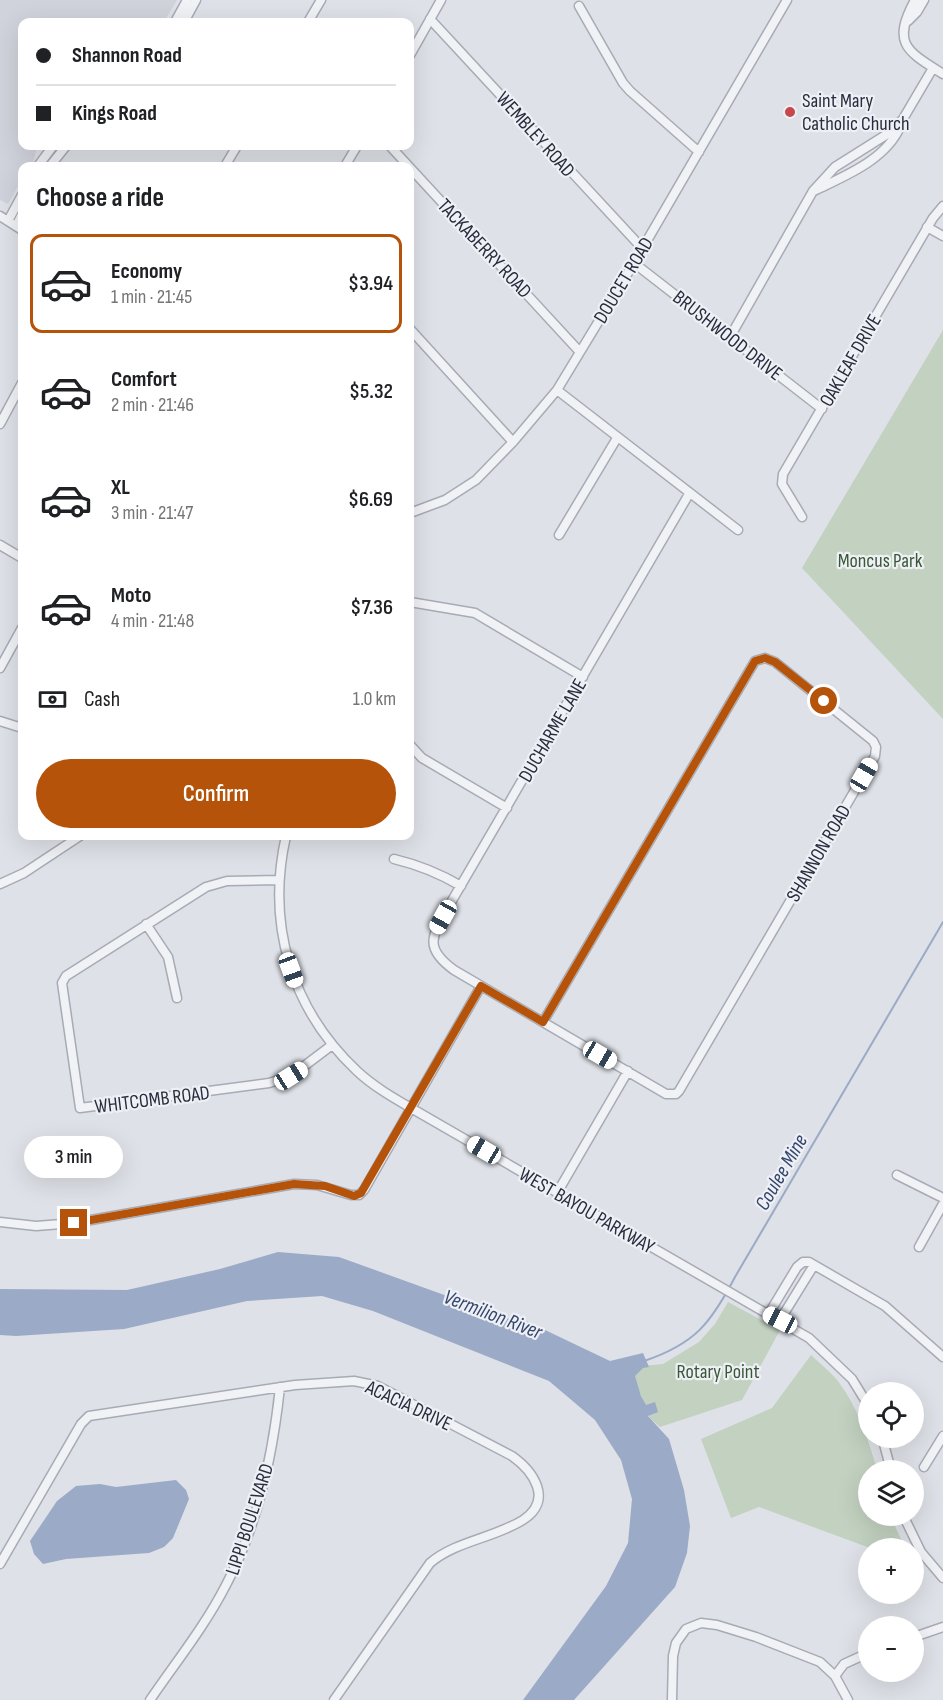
<!DOCTYPE html>
<html lang="en">
<head>
<meta charset="utf-8">
<style>
  :root { --surface:#fff; --page:#f2f2f2; --text:#202124; --muted:#757577; --line:#e0e0e0; --accent:#b45309 }
  body { margin:0; font-family:"Sofia Sans Condensed",sans-serif; background:var(--page); color:var(--text); height:100vh; display:flex; flex-direction:column; font-size:22px; white-space:nowrap }
  * { box-sizing:border-box; margin:0 }
  p { font-size:20px; color:var(--muted) }
  .icon { flex:none; width:33px; height:33px; fill:none; stroke:currentColor; stroke-width:2; stroke-linecap:round; stroke-linejoin:round }
  .map { position:relative; flex:1; overflow:hidden }
  .drawer { position:absolute; left:18px; top:162px; width:396px; height:678px; display:flex; flex-direction:column; background:var(--surface); border-radius:12px; box-shadow:0 6px 24px #0002 }
  .drawer>* { flex:none }
  .banner { position:absolute; left:18px; top:18px; width:396px; height:132px; border-radius:12px; box-shadow:0 6px 24px #0002; display:grid; align-content:center; height:132px; padding:0 18px; background:var(--surface) }
  .buttons { position:absolute; left:858px; top:1382px; display:grid; gap:12px }
  .buttons a { display:grid; place-items:center; width:66px; height:66px; border-radius:50%; background:var(--surface); box-shadow:0 6px 24px #0002; font-size:30px }
  .end { position:absolute; width:27px; height:27px; margin:-14px; border:8px solid #b45309; background:#fff; box-shadow:0 0 0 3px #fff }
  .from { border-radius:50% }
  .bubble { position:absolute; height:42px; border-radius:21px; background:var(--surface); box-shadow:0 6px 24px #0002; font-size:20px; font-weight:600; line-height:42px; text-align:center }
  .car { position:absolute; width:18px; height:36px; margin:-18px -9px; border-radius:8px; box-shadow:0 0 4px 2px #0007; background:linear-gradient(#fff 24%,#345 0 40%,#fff 0 76%,#345 0 86%,#fff 0) }
  .banner b { display:flex; align-items:center; gap:21px; height:57px; font-size:22px }
  .banner b+b { border-top:2px solid var(--line) }
  .banner i { width:15px; height:15px; background:var(--text) }
  ul { padding:0; list-style:none }
  li { display:flex; align-items:center; gap:18px; height:99px; margin:0 12px 9px; padding:0 6px; border:3px solid transparent; border-radius:12px }
  li div { flex:1 }
  li b { display:block; font-size:22px }
  li em { font-style:normal; font-weight:600 }
  li.on { border-color:var(--accent) }
  li>.icon { width:54px; height:54px; stroke-width:1.5 }
  h2 { padding:0 18px; font-size:27px; line-height:72px }
  .pay { display:flex; align-items:center; gap:15px; height:66px; padding:0 18px; font-size:22px }
  .pay p { margin-inline-start:auto }
  .cta { display:flex; gap:12px; margin-top:auto; padding:12px 18px }
  .cta a { flex:1; height:69px; border-radius:36px; background:var(--accent); color:#fff; font-size:24px; font-weight:600; line-height:69px; text-align:center }
  .map>svg:first-child { display:block }
  .built { fill:#d1d3dc }
  .green { fill:#c2d1c0 }
  .water { fill:#9baac6 }
  .lines { fill:none; stroke-linecap:round; stroke-linejoin:round }
  .stream { stroke:#9baac6; stroke-width:2 }
  .minor-casing { stroke:#a7abb4; stroke-width:11 }
  .minor { stroke:#f1f2f6; stroke-width:8 }
  .route { stroke:#b45309; stroke-width:8 }
  .poi-dot { fill:#c7484b; stroke:#eef0f5; stroke-width:2 }
  .labels { text-anchor:middle; stroke-width:4.5; stroke-linejoin:round; paint-order:stroke }
  .poi-label { font-size:20px; fill:#282d3d; stroke:#eef0f5; text-anchor:start }
  .street-label { font-size:20px; fill:#282d3d; stroke:#eef0f5 }
  .park-label { font-size:20px; fill:#385836; stroke:#eef0f5 }
  .water-label { font-size:21px; font-style:italic; fill:#34476f; stroke:#eef0f5 }
</style>
</head>
<body>
<div class="map">
<svg width="943" height="1700" viewBox="0 0 943 1700">
  <rect width="100%" height="100%" fill="#dee1e7"/>
  <path class="built" d="M0,0H177L164,22H22V146H37L34,160L30,166H22V179L8,204L0,200Z"/>
  <path class="green" d="M943,330V719L802,568Z
    M728,1302L780,1330L742,1400L660,1427L650,1418L633,1375L642,1366L663,1364L699,1342L715,1324Z
    M811,1355C820,1364 831,1372 838,1381C858,1408 868,1438 877,1470H868V1515H890L905,1548H870L759,1507L731,1518L701,1439L772,1408Z"/>
  <path class="water" d="M278,1252L339,1257L472,1305L499,1318L522,1319L610,1361L643,1353L649,1367L643,1368L635,1376L641,1396L646,1405L655,1402L658,1412L648,1416L669,1439L684,1490L690,1526L687,1553L675,1587L574,1700H523L606,1586L628,1543L632,1499L621,1460L595,1420L549,1381L373,1311L322,1296L247,1301L124,1329L16,1336L0,1335V1289L127,1290L220,1269Z
    M176,1480L186,1490L189,1499L173,1538L164,1547L149,1553L66,1559L43,1564L34,1554L30,1541L57,1501L76,1486L100,1484L116,1487Z"/>
  <g class="lines">
    <path class="stream" d="M644,1361C695,1344 711,1323 735,1277L943,922"/>
    <defs>
      <path id="minor" d="M915,0C891,44 907,51 943,74
        M579,6L623,83L630,91L699,152
        M430,19L642,248
        M908,21L917,12L924,0
        M175,22L187,0
        M184,22L196,0
        M308,22L321,0
        M410,55L441,0
        M390,146L579,351
        M38,166L53,146
        M50,166L66,146
        M225,166L237,146
        M345,166L357,146
        M816,190C847,175 887,159 901,125
        M0,216L22,230
        M8,221L22,195
        M16,226L22,214
        M927,227L943,236
        M634,263L822,409
        M410,329L513,442
        M730,337L813,191L835,167L889,133L903,119L933,68
        M557,390L738,530
        M0,424L22,383
        M410,513L445,500L476,480L513,442L557,390L634,263L787,0
        M802,517L782,484L783,474L933,218L943,206
        M559,535L617,438
        M0,545L22,558
        M410,602L475,613L583,677
        M0,668L22,628
        M0,721L22,728
        M410,745L422,758L507,808
        M286,836C266,924 291,1009 357,1071C373,1086 392,1097 411,1108L809,1338L852,1379L868,1405
        M394,859C419,865 439,873 461,886
        M278,880L227,881L206,887L66,976L62,983L80,1108L269,1083L291,1076L332,1045
        M0,884L24,873L80,836
        M146,924L168,957L177,998
        M543,1022L755,661L765,658L775,662L873,741L876,747L875,756L679,1091L676,1094H666L454,970C421,946 434,934 450,904L689,494
        M897,1175L943,1198
        M557,1193L628,1071
        M0,1222L36,1226L74,1223L294,1184L317,1185L351,1195H359L364,1190L481,986
        M919,1247L943,1204
        M768,1315L797,1267L803,1262H809L885,1306L943,1357
        M780,1320L814,1265
        M882,1437L891,1470
        M924,1467L943,1436
        M903,1515L921,1552L943,1578
        M0,1564L81,1424L89,1416L295,1385L354,1381L378,1386L512,1456C533,1471 554,1500 523,1520C494,1538 456,1541 430,1563L334,1700
        M914,1637L943,1627
        M835,1676L844,1664L868,1653
        M150,1700C176,1662 205,1626 226,1585C258,1525 273,1454 280,1387
        M672,1700L673,1656L676,1643L686,1629L701,1623L717,1625L756,1637L820,1662L835,1676L848,1700"/>
    </defs>
    <use href="#minor" class="minor-casing"/>
    <use href="#minor" class="minor"/>
  </g>
  <g class="lines">
    <path class="route" d="M74,1223L294,1184L325,1186L354,1196L361,1193L481,986L543,1022L755,661L765,658L775,662L824,701"/>
  </g>
  <circle class="poi-dot" cx="790" cy="112" r="6"/>
  <g class="labels">
    <g class="poi-label">
      <text x="802" y="107">Saint Mary<tspan x="802" dy="23">Catholic Church</tspan></text>
    </g>
    <g class="street-label">
      <text transform="translate(536 134) rotate(48)" y="7">WEMBLEY ROAD</text>
      <text transform="translate(485 248) rotate(47)" y="7">TACKABERRY ROAD</text>
      <text transform="translate(623 280) rotate(-59)" y="7">DOUCET ROAD</text>
      <text transform="translate(728 335) rotate(38)" y="7">BRUSHWOOD DRIVE</text>
      <text transform="translate(850 360) rotate(-60)" y="7">OAKLEAF DRIVE</text>
      <text transform="translate(552 730) rotate(-60)" y="7">DUCHARME LANE</text>
      <text transform="translate(818 853) rotate(-60)" y="7">SHANNON ROAD</text>
      <text transform="translate(152 1099) rotate(-7)" y="7">WHITCOMB ROAD</text>
      <text transform="translate(587 1210) rotate(30)" y="7">WEST BAYOU PARKWAY</text>
      <text transform="translate(409 1405) rotate(25)" y="7">ACACIA DRIVE</text>
      <text transform="translate(249 1519) rotate(-72)" y="7">LIPPI BOULEVARD</text>
    </g>
    <g class="park-label">
      <text x="880" y="567">Moncus Park</text>
      <text x="718" y="1378">Rotary Point</text>
    </g>
    <g class="water-label">
      <text transform="translate(781 1172) rotate(-60)" y="7">Coulee Mine</text>
      <text transform="translate(493 1314) rotate(21)" y="7">Vermilion River</text>
    </g>
  </g>
</svg>
<div class="buttons">
<a><svg class="icon" aria-label="locate" viewBox="0 0 24 24"><circle cx="12" cy="12" r="6"/><path d="M12 2v4M12 18v4M2 12h4M18 12h4"/></svg></a>
<a><svg class="icon" aria-label="layers" viewBox="0 0 24 24"><path d="M12 4l9 5-9 5-9-5zM3 14l9 5 9-5"/></svg></a>
<a>+</a>
<a>−</a>
</div>
<i class="end from" style="left:824px;top:701px"></i>
<i class="end" style="left:74px;top:1223px"></i>
<div class="bubble" style="left:24px;top:1136px;width:99px">3 min</div>
<i class="car" style="left:864px;top:775px;rotate:30deg"></i>
<i class="car" style="left:443px;top:917px;rotate:209deg"></i>
<i class="car" style="left:291px;top:970px;rotate:160deg"></i>
<i class="car" style="left:600px;top:1055px;rotate:120deg"></i>
<i class="car" style="left:291px;top:1076px;rotate:58deg"></i>
<i class="car" style="left:484px;top:1150px;rotate:300deg"></i>
<i class="car" style="left:780px;top:1320px;rotate:297deg"></i>
<div class="banner">
<b><i class="from"></i>Shannon Road</b>
<b><i></i>Kings Road</b>
</div>
<section class="drawer">
<h2>Choose a ride</h2>
<ul>
<li class="on"><svg class="icon" aria-label="car" viewBox="0 0 24 24"><path d="M5 17H2v-5l4-1 3-4h7l3 4 3 1v5h-3M9 17h6M6 11h13"/><circle cx="7" cy="17" r="2"/><circle cx="17" cy="17" r="2"/></svg><div><b>Economy</b><p>1 min · 21:45</p></div><em>$3.94</em></li>
<li><svg class="icon" aria-label="car" viewBox="0 0 24 24"><path d="M5 17H2v-5l4-1 3-4h7l3 4 3 1v5h-3M9 17h6M6 11h13"/><circle cx="7" cy="17" r="2"/><circle cx="17" cy="17" r="2"/></svg><div><b>Comfort</b><p>2 min · 21:46</p></div><em>$5.32</em></li>
<li><svg class="icon" aria-label="car" viewBox="0 0 24 24"><path d="M5 17H2v-5l4-1 3-4h7l3 4 3 1v5h-3M9 17h6M6 11h13"/><circle cx="7" cy="17" r="2"/><circle cx="17" cy="17" r="2"/></svg><div><b>XL</b><p>3 min · 21:47</p></div><em>$6.69</em></li>
<li><svg class="icon" aria-label="car" viewBox="0 0 24 24"><path d="M5 17H2v-5l4-1 3-4h7l3 4 3 1v5h-3M9 17h6M6 11h13"/><circle cx="7" cy="17" r="2"/><circle cx="17" cy="17" r="2"/></svg><div><b>Moto</b><p>4 min · 21:48</p></div><em>$7.36</em></li>
</ul>
<div class="pay"><svg class="icon" aria-label="cash" viewBox="0 0 24 24"><path d="M3 7h18v10H3z"/><circle cx="12" cy="12" r="2"/></svg>Cash<p>1.0 km</p></div>
<div class="cta"><a>Confirm</a></div>
</section>
</div>
</body>
</html>
